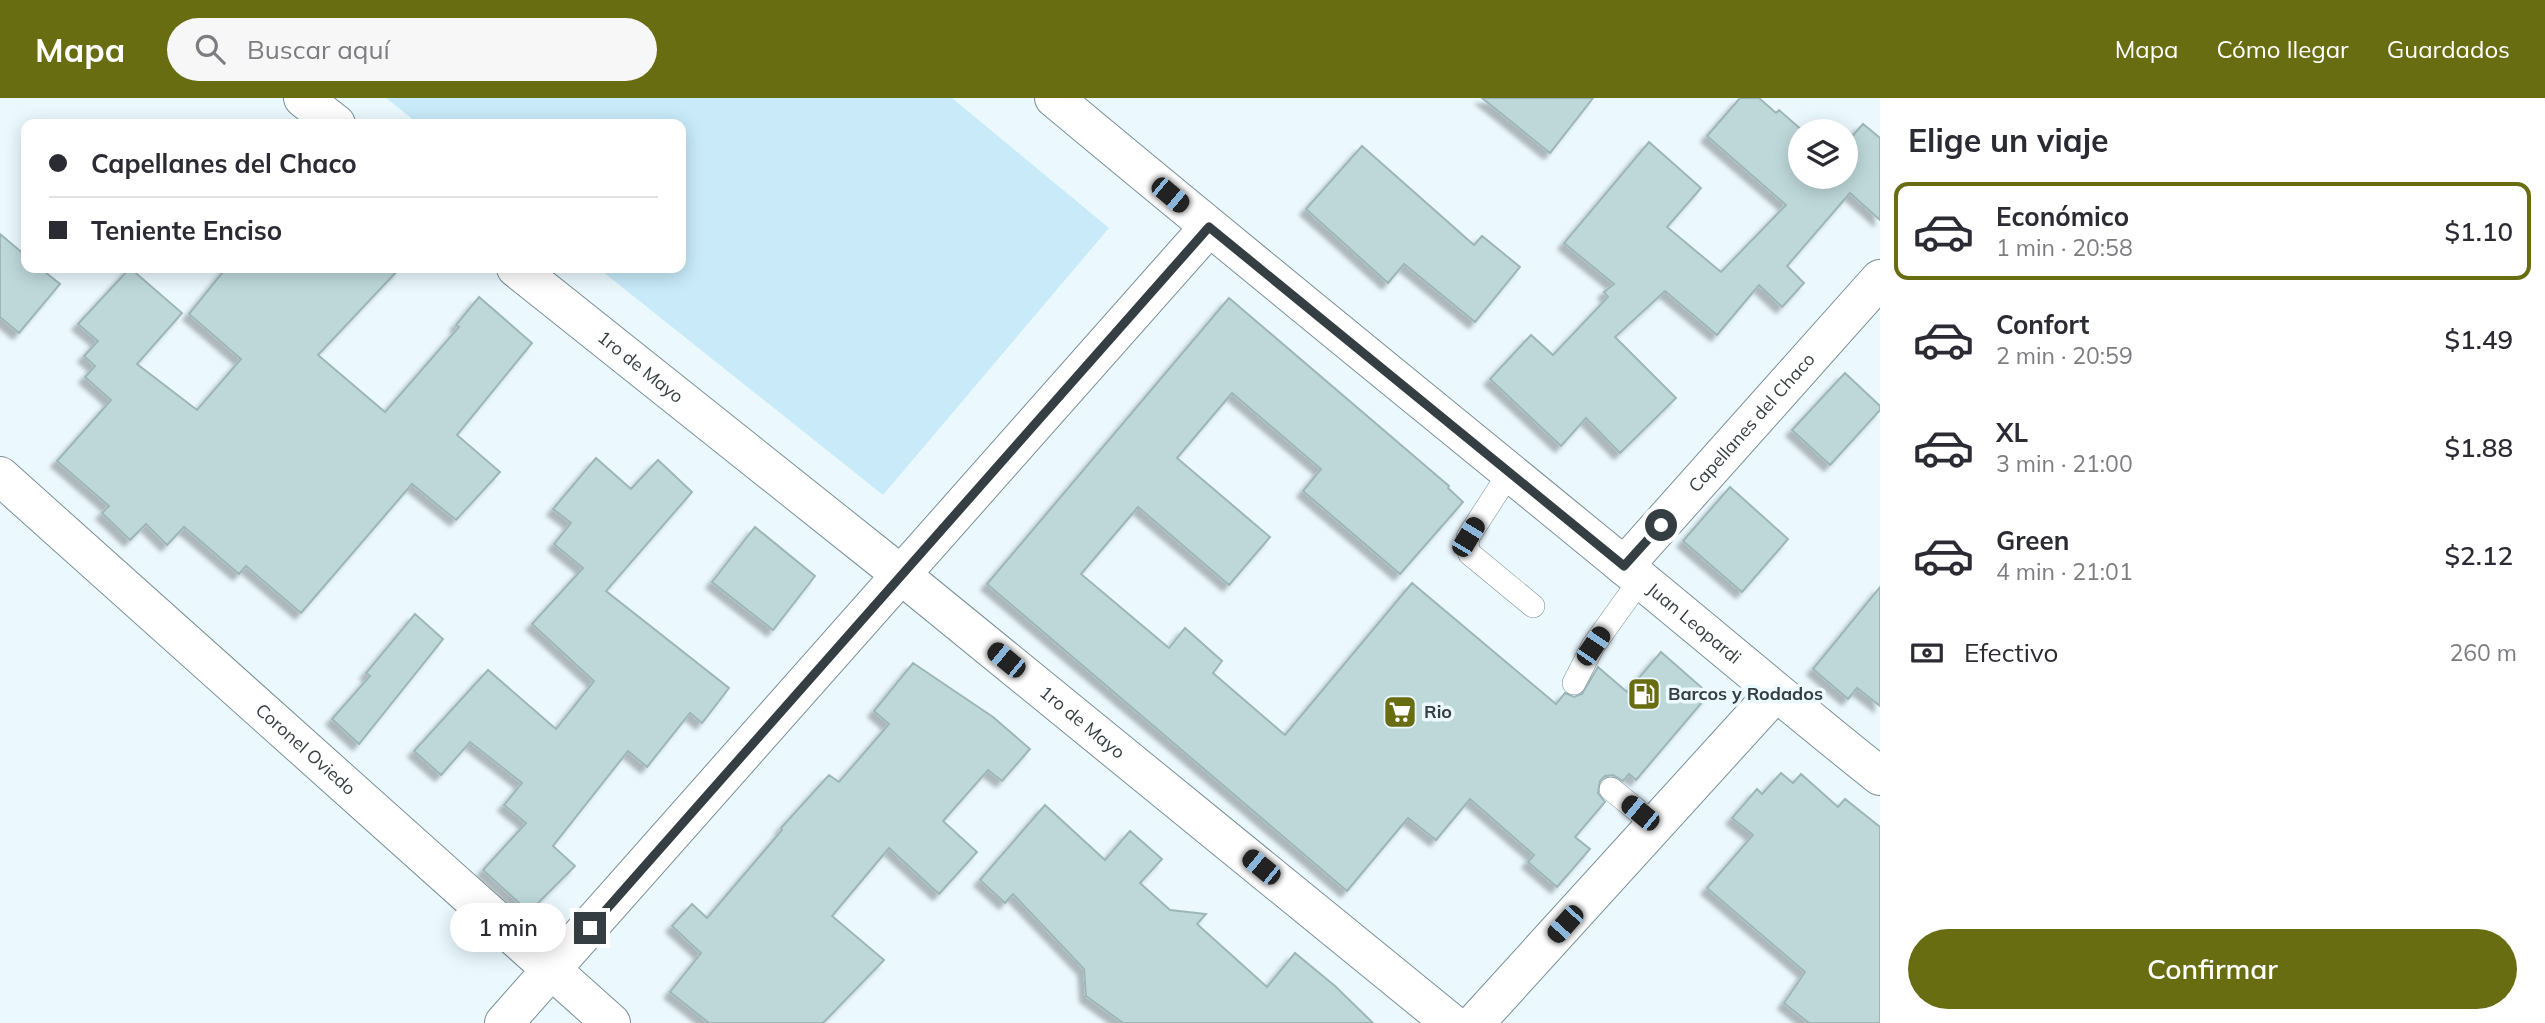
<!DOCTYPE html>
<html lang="es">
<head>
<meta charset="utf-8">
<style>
  :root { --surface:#fff; --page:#f7f7f7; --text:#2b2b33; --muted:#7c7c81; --line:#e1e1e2; --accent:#686d12 }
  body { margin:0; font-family:Mulish,sans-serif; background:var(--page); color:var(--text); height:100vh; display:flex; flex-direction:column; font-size:26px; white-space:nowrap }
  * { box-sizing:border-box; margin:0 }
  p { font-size:23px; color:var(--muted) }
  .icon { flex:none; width:38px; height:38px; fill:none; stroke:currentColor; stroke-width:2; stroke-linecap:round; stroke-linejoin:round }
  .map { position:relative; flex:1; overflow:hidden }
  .sheet { display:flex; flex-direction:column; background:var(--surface); width:665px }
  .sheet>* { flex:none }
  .top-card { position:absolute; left:21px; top:21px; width:665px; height:154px; border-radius:14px; box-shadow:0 4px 18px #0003; display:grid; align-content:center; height:154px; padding:0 28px; background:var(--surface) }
  .buttons { position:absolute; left:1788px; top:21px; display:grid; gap:14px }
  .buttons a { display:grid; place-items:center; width:70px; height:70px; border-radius:50%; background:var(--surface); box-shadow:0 4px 18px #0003; font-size:35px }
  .end { position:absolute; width:32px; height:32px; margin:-16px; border:9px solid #353e42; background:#fff; box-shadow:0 0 0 4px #fff }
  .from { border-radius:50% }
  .bubble { position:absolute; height:49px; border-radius:24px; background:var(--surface); box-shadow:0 4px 18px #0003; font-size:23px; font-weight:600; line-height:49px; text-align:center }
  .car { position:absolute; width:21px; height:42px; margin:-21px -10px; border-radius:9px; box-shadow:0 0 5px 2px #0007; background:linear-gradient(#222 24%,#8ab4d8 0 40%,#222 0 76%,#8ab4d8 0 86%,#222 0) }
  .top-card b { display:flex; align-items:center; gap:24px; height:66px; font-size:26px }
  .top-card b+b { border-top:2px solid var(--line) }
  .top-card i { width:18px; height:18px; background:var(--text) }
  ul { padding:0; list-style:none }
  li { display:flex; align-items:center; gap:21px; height:98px; margin:0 14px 10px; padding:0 14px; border:4px solid transparent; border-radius:14px }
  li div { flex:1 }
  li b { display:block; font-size:26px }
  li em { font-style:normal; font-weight:600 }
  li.on { border-color:var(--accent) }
  li>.icon { width:63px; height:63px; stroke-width:1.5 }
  h2 { padding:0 28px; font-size:32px; line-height:84px }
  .pay { display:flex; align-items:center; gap:18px; height:77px; padding:0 28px; font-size:26px }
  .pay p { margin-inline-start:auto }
  .action { display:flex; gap:14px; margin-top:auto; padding:14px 28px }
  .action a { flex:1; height:80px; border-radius:42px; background:var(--accent); color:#fff; font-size:28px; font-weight:600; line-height:80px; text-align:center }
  header { display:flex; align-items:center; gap:42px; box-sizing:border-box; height:98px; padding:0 35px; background:var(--accent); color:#fff }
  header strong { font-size:33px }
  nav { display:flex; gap:38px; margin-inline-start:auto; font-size:24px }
  .search { width:490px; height:63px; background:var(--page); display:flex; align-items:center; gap:18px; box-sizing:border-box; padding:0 24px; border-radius:38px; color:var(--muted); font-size:26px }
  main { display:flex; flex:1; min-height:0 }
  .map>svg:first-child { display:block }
  .green { fill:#c8eaf9 }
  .building { fill:#bed8da; stroke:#9db6b9; stroke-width:2; filter:url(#shadow) }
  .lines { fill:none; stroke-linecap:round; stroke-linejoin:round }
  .lane-casing { stroke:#798f98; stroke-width:24 }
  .street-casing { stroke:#798f98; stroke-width:40 }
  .secondary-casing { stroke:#798f98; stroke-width:40 }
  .lane { stroke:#fff; stroke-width:23 }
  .street { stroke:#fff; stroke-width:38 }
  .secondary { stroke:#fff; stroke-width:38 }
  .route { stroke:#353e42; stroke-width:9 }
  .labels { text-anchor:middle; stroke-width:7; stroke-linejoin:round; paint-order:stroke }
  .street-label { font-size:18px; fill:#353e42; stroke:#ebf9ff }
  .poi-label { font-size:18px; font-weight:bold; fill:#353e42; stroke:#ebf9ff; text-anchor:start }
</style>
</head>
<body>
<header>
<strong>Mapa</strong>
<div class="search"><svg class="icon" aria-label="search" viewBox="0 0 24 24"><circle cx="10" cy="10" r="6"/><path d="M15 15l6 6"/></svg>Buscar aquí</div>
<nav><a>Mapa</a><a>Cómo llegar</a><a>Guardados</a></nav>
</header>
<main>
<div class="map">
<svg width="1880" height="925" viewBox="0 0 1880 925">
  <defs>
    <filter id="shadow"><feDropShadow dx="-6" dy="6" stdDeviation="2" flood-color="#0004"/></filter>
  </defs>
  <rect width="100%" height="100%" fill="#ebf9ff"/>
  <path class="green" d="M386,0H952L1109,130L883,397L598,170H681V26H419Z"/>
  <path class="building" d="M1482,0H1593L1550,55Z
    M1740,0H1759L1776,15L1779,12L1803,33H1801V79H1846V45L1863,26L1880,40V122L1850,95L1787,168L1804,185L1782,209L1759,187L1717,237L1665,193L1615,239L1676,300L1620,355L1586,320L1561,348L1490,281L1531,237L1553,257L1608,199L1604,194L1614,186L1564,145L1649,44L1701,90L1667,129L1721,174L1786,107L1707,38Z
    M1362,48L1474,147L1482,138L1520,169L1475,224L1404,166L1388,185L1306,111Z
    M0,136L26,158V170H40L60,186L19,235L0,219Z
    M130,170L182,215L137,266L197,312L241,261L189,216L226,170H400L318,257L385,314L459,229L456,227L479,199L532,245L457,337L500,374L456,422L412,386L301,515L246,468L239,476L184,429L167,447L146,426L130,442L102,415L109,408L57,363L111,302L85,279L95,268L84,258L98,243L78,226Z
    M1229,200L1449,388L1448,390L1463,404L1400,476L1303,393L1321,371L1232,295L1177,360L1270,439L1229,487L1138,409L1081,476L1169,550L1185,530L1222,563L1213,575L1285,637L1412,485L1556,606L1565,595L1574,599L1582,596L1598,569L1627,594L1661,554L1709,596L1636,682L1629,676L1623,683L1613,677L1605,678L1600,683L1598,695L1605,704L1575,739L1590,751L1557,789L1528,764L1534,757L1470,701L1436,742L1408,720L1347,793L987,486Z
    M1845,275L1880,308V312L1830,367L1792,332Z
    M596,360L631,391L658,362L692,394L606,493L729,590L702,625L690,615L647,669L628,653L553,748L575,768L529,814L483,772L526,725L504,707L522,685L470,644L441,677L414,653L488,572L556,631L594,583L532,526L583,470L554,446L571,425L553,411Z
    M1730,389L1788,441L1742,494L1683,443Z
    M755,429L815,478L773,532L712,484Z
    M1880,489V608L1857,590L1848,601L1813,571Z
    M415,516L443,541L359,646L332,621L370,578L366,575Z
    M913,565L993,619L1030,651L1002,683L988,672L943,723L977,754L939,796L889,750L832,818L884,862L823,925H709L670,894L701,855L672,828L692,806L707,820L782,732L781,730L829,677L839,684L889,626L874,613Z
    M1781,675L1793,685L1801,676L1838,709L1845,701L1880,729V925H1809L1784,905L1805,874L1707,790L1753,737L1732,720L1757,691L1762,696Z
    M1045,707L1105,762L1130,733L1162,761L1140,785L1170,812L1206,816L1197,826L1267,889L1295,855L1335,888L1373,925H1123L1086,898L1084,871L1013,796L1005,805L980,782Z"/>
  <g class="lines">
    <defs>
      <path id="lane" d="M1510,374L1468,439L1467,448L1470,456L1533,508
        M1574,585L1593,548L1641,481
        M1611,691L1655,727"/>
      <g id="street">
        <path d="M303,0L336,26"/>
        <path id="s1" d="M516,170L900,476L1451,925"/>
        <path id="s2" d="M0,378L611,925"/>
        <path id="s3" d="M1624,468L1880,181"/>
      </g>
      <g id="secondary">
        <path id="s4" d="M1054,0C1242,157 1433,311 1623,467C1709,537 1793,609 1880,678"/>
        <path d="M504,925L1209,129"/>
        <path d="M1475,925L1775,595"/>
      </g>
    </defs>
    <use href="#lane" class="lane-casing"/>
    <use href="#street" class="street-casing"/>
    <use href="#secondary" class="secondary-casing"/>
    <use href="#lane" class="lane"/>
    <use href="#street" class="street"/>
    <use href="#secondary" class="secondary"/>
  </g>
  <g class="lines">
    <path class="route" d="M590,830L1209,129L1624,468L1661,427"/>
  </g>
  <defs>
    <symbol id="fuel-square" viewBox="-11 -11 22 22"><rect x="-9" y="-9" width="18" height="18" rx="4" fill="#686d12" stroke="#ebf9ff"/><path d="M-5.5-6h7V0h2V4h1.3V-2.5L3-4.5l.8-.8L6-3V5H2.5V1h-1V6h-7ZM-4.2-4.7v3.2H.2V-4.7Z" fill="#fff"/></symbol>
    <symbol id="supermarket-square" viewBox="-11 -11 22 22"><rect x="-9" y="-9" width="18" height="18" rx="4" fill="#686d12" stroke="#ebf9ff"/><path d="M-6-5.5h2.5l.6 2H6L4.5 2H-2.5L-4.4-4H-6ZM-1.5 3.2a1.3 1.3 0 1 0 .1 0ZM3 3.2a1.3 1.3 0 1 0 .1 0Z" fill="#fff"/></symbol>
  </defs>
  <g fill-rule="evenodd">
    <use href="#fuel-square" x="1625" y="577" width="38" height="38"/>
    <use href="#supermarket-square" x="1381" y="595" width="38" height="38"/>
  </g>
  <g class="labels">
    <g class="street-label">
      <text dy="6" stroke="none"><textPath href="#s1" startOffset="159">1ro de Mayo</textPath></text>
      <text dy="6" stroke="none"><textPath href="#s3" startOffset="192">Capellanes del Chaco</textPath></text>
      <text dy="6" stroke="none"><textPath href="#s4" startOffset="828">Juan Leopardi</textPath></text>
      <text dy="6" stroke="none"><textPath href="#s1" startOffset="726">1ro de Mayo</textPath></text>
      <text dy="6" stroke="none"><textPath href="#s2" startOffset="410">Coronel Oviedo</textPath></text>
    </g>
    <g class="poi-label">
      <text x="1668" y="602">Barcos y Rodados</text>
      <text x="1424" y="620">Rio</text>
    </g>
  </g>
</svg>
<div class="buttons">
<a><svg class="icon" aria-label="layers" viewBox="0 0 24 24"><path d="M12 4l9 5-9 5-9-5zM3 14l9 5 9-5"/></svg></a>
</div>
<i class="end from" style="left:1661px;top:427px"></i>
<i class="end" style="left:590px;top:830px"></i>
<div class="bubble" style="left:450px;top:805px;width:116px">1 min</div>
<i class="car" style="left:1170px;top:97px;rotate:130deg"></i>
<i class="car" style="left:1468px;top:439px;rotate:31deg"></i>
<i class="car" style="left:1593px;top:548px;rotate:34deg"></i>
<i class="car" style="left:1006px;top:562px;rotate:309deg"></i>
<i class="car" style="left:1640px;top:715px;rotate:309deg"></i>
<i class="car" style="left:1261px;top:769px;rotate:309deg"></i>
<i class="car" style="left:1565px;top:826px;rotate:222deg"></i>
<div class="top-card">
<b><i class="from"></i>Capellanes del Chaco</b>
<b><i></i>Teniente Enciso</b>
</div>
</div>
<section class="sheet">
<h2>Elige un viaje</h2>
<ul>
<li class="on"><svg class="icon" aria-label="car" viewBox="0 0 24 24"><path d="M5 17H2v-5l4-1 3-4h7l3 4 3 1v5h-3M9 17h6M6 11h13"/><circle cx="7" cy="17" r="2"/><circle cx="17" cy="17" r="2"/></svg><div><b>Económico</b><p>1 min · 20:58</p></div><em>$1.10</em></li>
<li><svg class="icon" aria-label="car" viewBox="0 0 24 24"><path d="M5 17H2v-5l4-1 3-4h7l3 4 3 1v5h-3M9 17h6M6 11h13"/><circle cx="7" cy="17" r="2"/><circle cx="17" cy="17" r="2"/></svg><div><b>Confort</b><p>2 min · 20:59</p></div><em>$1.49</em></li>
<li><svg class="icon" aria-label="car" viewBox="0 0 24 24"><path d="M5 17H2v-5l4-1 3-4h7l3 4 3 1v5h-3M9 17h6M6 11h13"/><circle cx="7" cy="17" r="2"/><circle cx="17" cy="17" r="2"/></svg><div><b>XL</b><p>3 min · 21:00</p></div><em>$1.88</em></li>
<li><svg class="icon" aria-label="car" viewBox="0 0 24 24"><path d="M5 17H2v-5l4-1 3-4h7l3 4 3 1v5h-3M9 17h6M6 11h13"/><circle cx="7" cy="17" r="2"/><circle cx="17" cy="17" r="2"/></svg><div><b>Green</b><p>4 min · 21:01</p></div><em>$2.12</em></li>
</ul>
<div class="pay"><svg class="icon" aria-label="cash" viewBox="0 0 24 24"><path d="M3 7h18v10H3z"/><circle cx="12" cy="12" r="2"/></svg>Efectivo<p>260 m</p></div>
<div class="action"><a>Confirmar</a></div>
</section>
</main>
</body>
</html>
